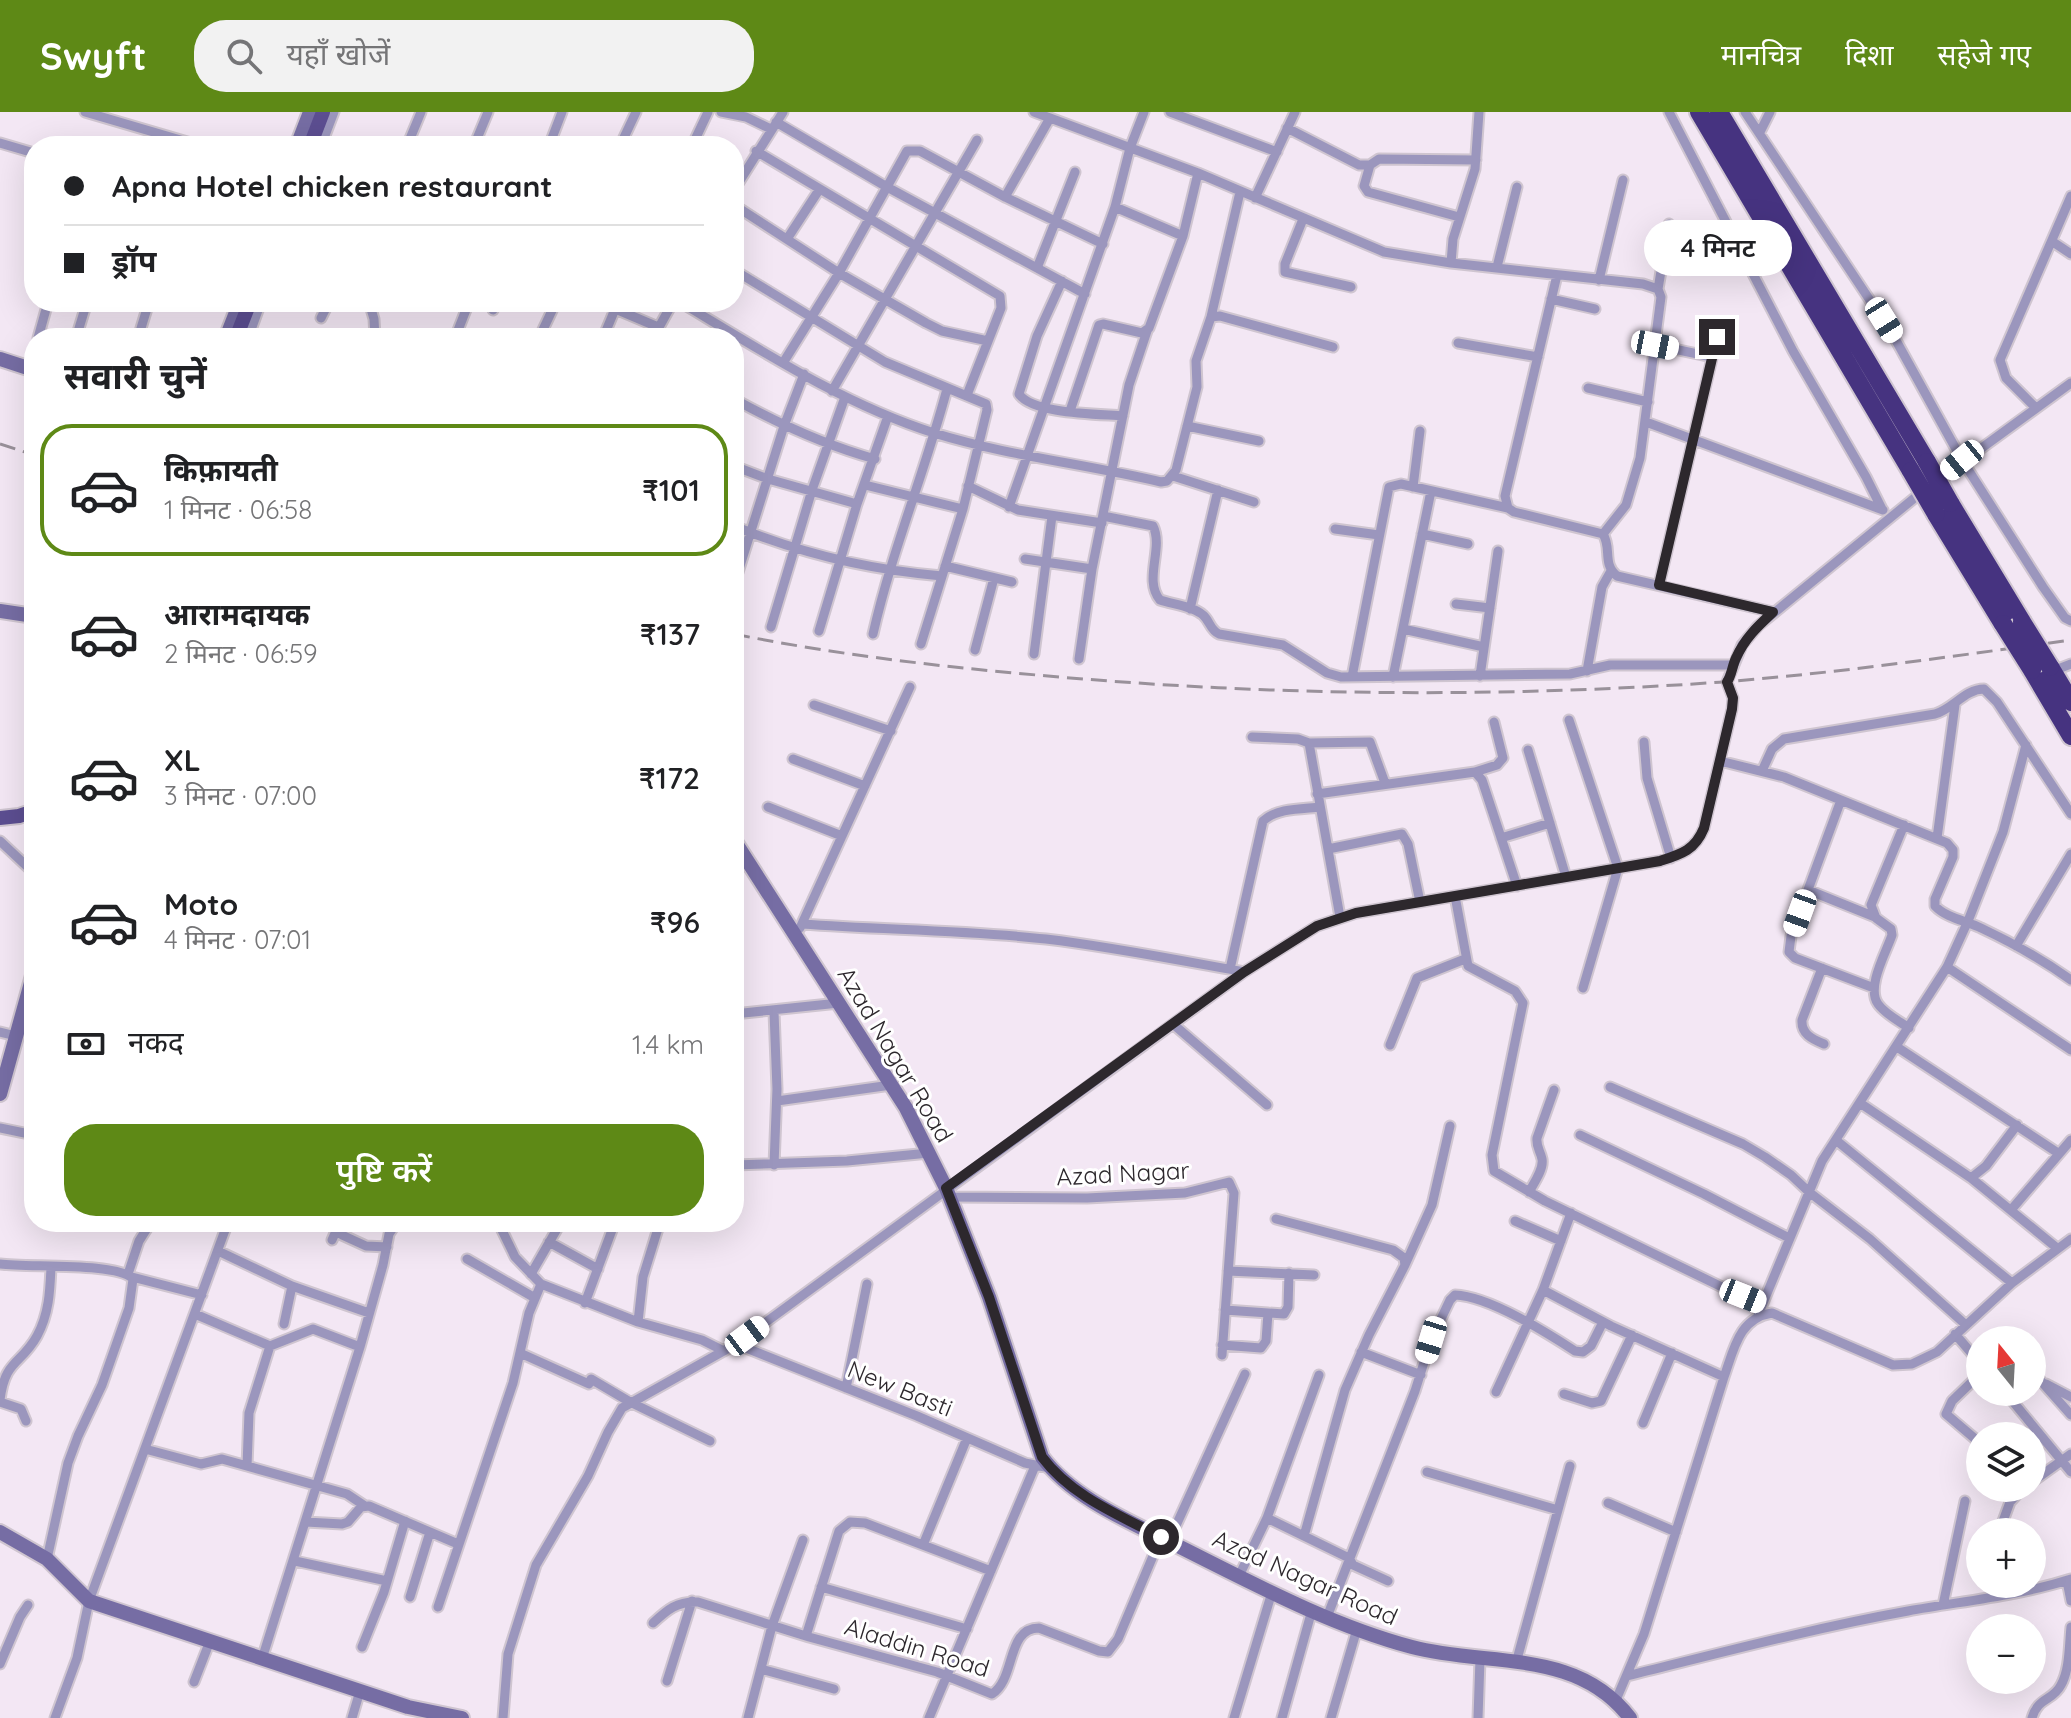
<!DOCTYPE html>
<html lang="hi">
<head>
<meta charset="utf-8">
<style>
  :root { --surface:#fff; --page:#f2f2f2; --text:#202124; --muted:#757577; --line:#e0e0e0; --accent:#5e8916 }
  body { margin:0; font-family:Quicksand,"Noto Sans Devanagari",sans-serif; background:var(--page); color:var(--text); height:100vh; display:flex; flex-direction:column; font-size:30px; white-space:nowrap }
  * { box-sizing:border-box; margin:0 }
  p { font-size:26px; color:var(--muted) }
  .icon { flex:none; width:44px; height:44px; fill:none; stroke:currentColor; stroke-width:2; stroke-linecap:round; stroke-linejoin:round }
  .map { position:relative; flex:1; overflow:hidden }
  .side { position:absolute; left:24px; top:216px; width:720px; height:904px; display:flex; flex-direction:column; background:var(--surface); border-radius:32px; box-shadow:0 8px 32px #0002 }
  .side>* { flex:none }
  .hud { position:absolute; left:24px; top:24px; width:720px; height:176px; border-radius:32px; box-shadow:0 8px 32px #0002; display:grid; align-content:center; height:176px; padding:0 40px; background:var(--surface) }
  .needle { width:52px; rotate:342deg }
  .fabs { position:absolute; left:1966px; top:1214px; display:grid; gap:16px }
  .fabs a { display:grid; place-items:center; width:80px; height:80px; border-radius:50%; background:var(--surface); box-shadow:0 8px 32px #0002; font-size:40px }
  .end { position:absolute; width:36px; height:36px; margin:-18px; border:10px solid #2d282d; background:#fff; box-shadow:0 0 0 4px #fff }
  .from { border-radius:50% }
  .bubble { position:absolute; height:56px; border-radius:28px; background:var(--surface); box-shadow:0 8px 32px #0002; font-size:26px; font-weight:600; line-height:56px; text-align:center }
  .car { position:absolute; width:24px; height:48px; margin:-24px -12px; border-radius:10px; box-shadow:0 0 6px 2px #0007; background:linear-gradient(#fff 24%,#345 0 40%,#fff 0 76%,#345 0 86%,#fff 0) }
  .hud b { display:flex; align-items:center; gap:28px; height:76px; font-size:30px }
  .hud b+b { border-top:2px solid var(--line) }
  .hud i { width:20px; height:20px; background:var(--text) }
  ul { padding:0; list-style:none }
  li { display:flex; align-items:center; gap:24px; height:132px; margin:0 16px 12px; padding:0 24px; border:4px solid transparent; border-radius:32px }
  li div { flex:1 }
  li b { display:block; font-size:30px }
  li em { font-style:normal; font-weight:600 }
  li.selected { border-color:var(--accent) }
  li>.icon { width:72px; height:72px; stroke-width:1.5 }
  h2 { padding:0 40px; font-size:36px; line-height:96px }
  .pay { display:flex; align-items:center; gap:20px; height:88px; padding:0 40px; font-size:30px }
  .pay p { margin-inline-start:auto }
  .action { display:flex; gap:16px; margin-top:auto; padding:16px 40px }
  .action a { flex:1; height:92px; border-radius:32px; background:var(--accent); color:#fff; font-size:32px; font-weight:600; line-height:92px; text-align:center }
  header { display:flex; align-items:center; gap:48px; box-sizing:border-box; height:112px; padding:0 40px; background:var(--accent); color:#fff }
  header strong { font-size:38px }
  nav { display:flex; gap:44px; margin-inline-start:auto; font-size:28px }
  .search { width:560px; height:72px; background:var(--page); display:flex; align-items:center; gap:20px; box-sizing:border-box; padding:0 28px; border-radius:32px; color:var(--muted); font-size:30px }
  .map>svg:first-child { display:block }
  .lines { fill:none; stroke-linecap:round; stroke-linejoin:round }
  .street-casing { stroke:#cfc5d0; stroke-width:13 }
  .secondary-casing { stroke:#cfc5d0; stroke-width:18 }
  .primary-casing { stroke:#cfc5d0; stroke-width:18 }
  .highway-casing { stroke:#cfc5d0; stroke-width:22 }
  .street { stroke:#9b96bd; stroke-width:9 }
  .secondary { stroke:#766da4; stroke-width:14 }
  .primary { stroke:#5c4e91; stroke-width:14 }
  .highway { stroke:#463380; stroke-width:18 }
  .rail { stroke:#99919a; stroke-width:3; stroke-dasharray:16 8; stroke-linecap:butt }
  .highway-bridge-casing { stroke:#cfc5d0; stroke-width:22; stroke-linecap:butt }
  .highway-bridge { stroke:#463380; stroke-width:18 }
  .route { stroke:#2d282d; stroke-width:10 }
  .labels { text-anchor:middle; stroke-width:6; stroke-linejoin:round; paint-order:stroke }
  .street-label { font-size:24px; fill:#2d282d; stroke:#fff }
</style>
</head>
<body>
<header>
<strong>Swyft</strong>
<div class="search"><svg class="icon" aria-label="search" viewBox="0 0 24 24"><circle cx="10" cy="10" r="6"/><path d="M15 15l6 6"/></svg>यहाँ खोजें</div>
<nav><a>मानचित्र</a><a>दिशा</a><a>सहेजे गए</a></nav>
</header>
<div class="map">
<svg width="2071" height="1606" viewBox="0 0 2071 1606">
  <rect width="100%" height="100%" fill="#f3e7f4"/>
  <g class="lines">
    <defs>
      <path id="street" d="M85,0L201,34
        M721,0L746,5L771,17
        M1034,0L1198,61L1384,140L1451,151L1643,172L1658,177L1661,185L1640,346L1626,393L1603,422
        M1170,0L1277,40
        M1669,0L1793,239L1866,365L1882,397
        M1745,0L1893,223L1962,348L2043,475L2065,506L2071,509
        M776,10L887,75L1085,182
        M1287,16L1359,53H1370L1379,47L1476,48
        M1760,20L1770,0
        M0,31L34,41
        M321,34L334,0
        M407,34L421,0
        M474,34L488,0
        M549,34L562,0
        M620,34L636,0
        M692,34L708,0
        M756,39L1000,184L1001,196L967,283
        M1370,53L1364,74L1368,80L1459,105
        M734,78L783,0
        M1005,85L1050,6
        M1255,86L1295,0
        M734,93L839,161L926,211L942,219L988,229
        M1115,95L1183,124
        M1303,107L1285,152V160L1351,175
        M787,127L819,78
        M2053,130L2071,142
        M1451,151L1453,127L1475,57L1479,0
        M1497,155L1517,75
        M1037,156L1075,60
        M734,158L885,250L986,292L987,298L963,397L921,532
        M1557,163L1505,384L1508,396L1514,400L1603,422C1612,436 1602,452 1617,464L1773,500
        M1599,168L1623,68
        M1062,169L1037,224L1019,282C1032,302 1099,302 1123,304
        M1658,177L1669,112
        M1551,187L1595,197
        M369,190L374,207L375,226
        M599,190L658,215
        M680,190C762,239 843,292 934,321C1008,344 1086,352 1161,370L1167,369L1176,358L1197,275L1196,249L1211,205L1220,204L1333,235
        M493,198L497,190
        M1211,205L1240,80
        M321,206L329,190
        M540,224L556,190
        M38,226L48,190
        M76,226L87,190
        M138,226L149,190
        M248,226L261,190
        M455,226L469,190
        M603,226L618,190
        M653,226L673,190
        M1458,231L1538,245
        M1655,233L1712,245
        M783,251L839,161L907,39H920L1005,85L1103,132
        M29,256L34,239
        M1588,276L1648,290
        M832,279L977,28
        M734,287C779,312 825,333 875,347
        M2036,296L2006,266L2000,248L2071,84
        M1070,299L1099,213L1103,212L1142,221L1149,216L1183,124L1198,61
        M1646,310L1883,398
        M1187,314L1259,329
        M734,354L768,367L857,392
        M1173,364L1254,390
        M1935,370L2071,271
        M865,373L963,397
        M968,374L1018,398L1102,411
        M1413,375L1420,319
        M1009,395L1115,95L1130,36L1144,0
        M1103,404L1153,414C1164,436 1143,468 1160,488C1172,492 1193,494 1203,503C1210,509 1210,518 1219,522L1283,533L1327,561L1341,565L1570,562L1610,553H1733
        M734,414C802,442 869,458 942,464
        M1335,417L1379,423
        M1422,422L1468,432
        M1025,447L1092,457
        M945,454L1012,470
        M734,473L784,314L804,262
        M1659,473L1717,225
        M1456,492L1490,496
        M1190,497L1218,378
        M771,515L812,378L845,285
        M1403,517L1484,535
        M819,519L857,392L888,304
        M873,522C892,438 925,360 947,277
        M975,538L994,466
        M1034,542L1052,404
        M1079,547L1092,457L1129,273L1147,219
        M1587,559L1602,475L1611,459
        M2053,559L2071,552
        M1480,564L1498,439
        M1352,565L1389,375L1401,372L1508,396
        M1393,565L1431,379
        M814,593L891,619
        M1569,608L1618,756L1583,876
        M1252,625L1298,627L1309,631L1340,805
        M1644,630L1647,666L1671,746
        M1309,631L1370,630L1385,671
        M1528,638L1566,765
        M793,647L865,674
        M1720,649L1784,665L1947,731L1953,738V745L1935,787V794C1946,806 1967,809 1981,816C2013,831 2043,848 2071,868
        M1762,659L1772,637L1784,627L1935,602C1953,597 1965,577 1984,577L1997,590L2071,702
        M1475,660L1497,653L1503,646L1494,610
        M1317,682L1475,660L1482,668L1517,774
        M1841,688L1791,824L1789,840L1795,846L1874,876
        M768,695L842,724
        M1904,713L1871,793L1876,806L1891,817L1892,823C1886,841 1866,875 1878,892C1885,902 1899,909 1909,916
        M1501,726L1550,711
        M1937,726L1955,593
        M0,729L34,761
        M1328,737L1402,722L1408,732L1420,790
        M1808,778L1875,805
        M1455,784L1468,854L1515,879L1523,891L1492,1043L1494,1059L1545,1089L1724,1176L1762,1191
        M802,812C883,818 965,818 1046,827C1113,835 1178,848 1244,860
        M800,816L910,575
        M2016,834L2071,742
        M1947,855L2071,938
        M1822,856L1802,908C1801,922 1812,927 1824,932
        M1230,857L1263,709C1277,696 1302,697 1320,695
        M774,900L777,977L774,1053
        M734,902L839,891
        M1173,912L1267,993
        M0,920L16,924
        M1390,933L1417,866L1465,847
        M1897,935L2058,1041
        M1610,975L1743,1032L1765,1045L1791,1063L1809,1080L1870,1127L1966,1213
        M777,989L891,973
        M1860,991L1971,1066L2057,1136
        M0,1016L34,1023
        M1580,1023L1704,1082L1789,1126
        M1837,1029L2012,1171
        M734,1053L847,1049L929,1041
        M1971,1066L1986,1054L2017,1013
        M1529,1080C1534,1071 1544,1057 1542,1047C1540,1038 1536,1035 1537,1026L1554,978
        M949,1085L1087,1086L1185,1081L1229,1070L1234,1081L1222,1243
        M2011,1098L2071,1028
        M1276,1107L1393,1138L1404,1146L1405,1153L1369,1223L1345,1278L1304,1424
        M1515,1109L1561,1129
        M498,1110L515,1145L541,1172L638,1210L702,1228L724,1239
        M342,1123L366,1134L387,1135
        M332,1128L340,1110
        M549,1130L598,1157
        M218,1139L292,1174L284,1212
        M467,1147L535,1186
        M0,1152C27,1156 118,1150 133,1167L129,1196L102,1273L78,1324L68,1351L47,1447
        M1405,1153L1432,1093L1450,1014
        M1228,1159L1314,1163
        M128,1162L139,1129L151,1110
        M531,1162L561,1110
        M132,1165L202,1183
        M292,1174L369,1201
        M1543,1178L1611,1214L1724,1265
        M585,1191L615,1110
        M1225,1198L1284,1202L1288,1195L1289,1161
        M195,1202L270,1234L313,1217L360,1235
        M1758,1203L1822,1049L1947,855L1968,809L2003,720L2026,633
        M638,1210L643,1165L660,1110
        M1955,1222L1980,1251
        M736,1232L917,1304L1025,1351L1050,1356
        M1222,1233L1261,1236L1266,1229L1268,1201
        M1361,1240L1421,1263
        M520,1241L589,1272
        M1980,1262L1952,1289L1946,1302L1980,1331
        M2032,1264L2040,1268L2071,1303
        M591,1267L630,1290L710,1329
        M2046,1272L2071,1285
        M846,1276L867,1172
        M1496,1280L1543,1178L1571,1101
        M2005,1280L2071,1360
        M1564,1282L1592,1291L1601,1289L1632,1223
        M0,1288C5,1247 21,1253 37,1224C49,1202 50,1179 51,1155
        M0,1290L21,1297L26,1309
        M1643,1311L1672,1241
        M145,1337L201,1352L222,1347L347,1382L365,1394
        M247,1354L249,1301L270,1234
        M1427,1360L1558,1398
        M2032,1370L2071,1342
        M1608,1391L1676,1420
        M1267,1406L1349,1446L1353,1453L1388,1469
        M306,1410L342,1412L348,1410L361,1395L369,1394L458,1432
        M1999,1420L2010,1390L2023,1376
        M1169,1429L1245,1262
        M923,1433L967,1326
        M295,1449L387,1469
        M1239,1464L1267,1406L1319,1263
        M2067,1469L2071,1489
        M821,1475L967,1517
        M410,1485L430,1420
        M1943,1493L1965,1389
        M438,1495L513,1271L529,1201L541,1172
        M1327,1505L1415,1279L1431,1228L1450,1188L1455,1183C1489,1184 1547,1221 1575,1239L1583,1240L1591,1234L1603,1210
        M653,1511C667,1498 677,1489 698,1490L809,1525L937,1560L992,1582C1016,1567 1006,1516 1039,1516L1099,1539L1108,1540L1118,1527L1161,1425
        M806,1524L839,1419L850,1410L865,1411L991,1459
        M362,1535L384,1480L405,1409
        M262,1547L360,1235L383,1153L389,1122L397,1110
        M1516,1551L1570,1354
        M0,1552L20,1505L28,1493
        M761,1557L834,1577
        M1627,1564C1720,1541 1814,1516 1908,1499C1963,1489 2018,1484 2071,1467
        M667,1569L692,1489
        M194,1570L210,1529
        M1616,1588L1644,1522L1724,1265C1734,1237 1739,1206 1772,1201L1893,1253L1912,1252L1937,1240L2012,1171L2071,1127
        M55,1606L77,1546L89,1489L228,1110
        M352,1606L360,1579
        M503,1606L508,1542L536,1453L588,1364L608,1320L622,1296L736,1232L1244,860L1317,814L1356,801L1660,749C1682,742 1695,738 1704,716L1732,597L1733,586L1727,570L1742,533L1758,514L1923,379
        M748,1606L772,1514L803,1428
        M929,1606L1035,1354
        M1234,1606L1272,1480
        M1282,1606L1312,1498
        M1331,1606L1357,1517
        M1478,1606L1480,1547
        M2032,1606C2038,1585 2053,1589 2061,1573C2070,1557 2069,1533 2071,1515"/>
      <path id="secondary" d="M297,34L310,0
        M226,226L240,190
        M0,247L34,258
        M0,499L34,504
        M734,728L906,996L946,1076L989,1185L1042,1345C1073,1387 1133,1411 1178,1434C1254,1472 1330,1513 1412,1535C1488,1555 1577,1536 1630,1606
        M0,982L34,860
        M0,1420L47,1447L89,1489L408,1595L462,1606"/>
      <path id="primary" d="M310,34L323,0
        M236,226L250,190
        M0,706L19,704L34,699"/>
      <path id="highway" d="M1699,0L1911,359
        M1719,0L1927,350
        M1950,391L2022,510
        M1936,402L2003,512
        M2050,555L2071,590
        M2032,558L2071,624"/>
    </defs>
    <use href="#street" class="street-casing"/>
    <use href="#secondary" class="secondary-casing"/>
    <use href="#primary" class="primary-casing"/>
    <use href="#highway" class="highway-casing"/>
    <use href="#street" class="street"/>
    <use href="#secondary" class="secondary"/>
    <use href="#primary" class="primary"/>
    <use href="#highway" class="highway"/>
    <path class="rail" d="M0,332L34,343
      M734,522C838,543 943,555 1048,564C1272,584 1498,586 1722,570C1839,561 1955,544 2071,528"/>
    <defs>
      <path id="highway-bridge" d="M1927,350L1950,391
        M1911,359L1936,402
        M2022,510L2050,555
        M2003,512L2032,558"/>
    </defs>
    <use href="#highway-bridge" class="highway-bridge-casing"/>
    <use href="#highway-bridge" class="highway-bridge"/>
  </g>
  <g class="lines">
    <path class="route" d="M1161,1425C1119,1403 1071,1384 1042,1345L989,1185L946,1076L1244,860L1317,814L1356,801L1660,749C1682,742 1695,738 1704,716L1732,597L1733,586L1727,570C1732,563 1732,554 1736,546C1745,526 1758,514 1773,500L1659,473L1717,225"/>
  </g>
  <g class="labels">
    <g class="street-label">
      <text transform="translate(895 943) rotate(59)" y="8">Azad Nagar Road</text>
      <text transform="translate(1123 1062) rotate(-3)" y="8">Azad Nagar</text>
      <text transform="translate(900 1277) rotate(22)" y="8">New Basti</text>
      <text transform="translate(1305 1466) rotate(24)" y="8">Azad Nagar Road</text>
      <text transform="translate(917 1536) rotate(17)" y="8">Aladdin Road</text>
    </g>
  </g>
</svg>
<div class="fabs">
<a><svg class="needle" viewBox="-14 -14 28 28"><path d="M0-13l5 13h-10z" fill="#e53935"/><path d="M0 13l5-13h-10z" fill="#757577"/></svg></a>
<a><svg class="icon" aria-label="layers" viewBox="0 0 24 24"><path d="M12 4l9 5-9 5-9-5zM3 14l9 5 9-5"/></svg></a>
<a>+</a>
<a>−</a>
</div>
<i class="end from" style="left:1161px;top:1425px"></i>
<i class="end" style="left:1717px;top:225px"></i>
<div class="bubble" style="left:1644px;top:108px;width:148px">4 मिनट</div>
<i class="car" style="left:1884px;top:208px;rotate:148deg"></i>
<i class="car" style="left:1655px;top:233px;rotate:101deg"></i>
<i class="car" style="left:1962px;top:348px;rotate:231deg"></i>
<i class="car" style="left:1800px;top:801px;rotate:200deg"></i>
<i class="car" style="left:1743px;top:1184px;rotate:112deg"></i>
<i class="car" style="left:747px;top:1224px;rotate:53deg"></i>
<i class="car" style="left:1431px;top:1228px;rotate:197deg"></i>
<div class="hud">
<b><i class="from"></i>Apna Hotel chicken restaurant</b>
<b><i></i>ड्रॉप</b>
</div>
<section class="side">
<h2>सवारी चुनें</h2>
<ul>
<li class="selected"><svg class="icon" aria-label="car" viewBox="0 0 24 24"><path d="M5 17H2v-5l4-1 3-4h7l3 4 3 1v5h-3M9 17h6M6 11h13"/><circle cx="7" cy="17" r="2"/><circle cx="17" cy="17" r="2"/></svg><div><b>किफ़ायती</b><p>1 मिनट · 06:58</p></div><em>₹101</em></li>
<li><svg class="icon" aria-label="car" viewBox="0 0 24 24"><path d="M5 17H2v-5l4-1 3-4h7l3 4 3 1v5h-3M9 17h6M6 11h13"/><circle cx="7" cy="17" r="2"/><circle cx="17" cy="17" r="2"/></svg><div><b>आरामदायक</b><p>2 मिनट · 06:59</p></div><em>₹137</em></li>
<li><svg class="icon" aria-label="car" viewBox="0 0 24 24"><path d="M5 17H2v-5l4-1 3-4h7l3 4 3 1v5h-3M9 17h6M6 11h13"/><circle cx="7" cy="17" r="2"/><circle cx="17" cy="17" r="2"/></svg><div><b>XL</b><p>3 मिनट · 07:00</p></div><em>₹172</em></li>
<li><svg class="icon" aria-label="car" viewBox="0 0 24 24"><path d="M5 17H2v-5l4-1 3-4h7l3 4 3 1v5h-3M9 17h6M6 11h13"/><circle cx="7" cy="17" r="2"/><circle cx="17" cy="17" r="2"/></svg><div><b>Moto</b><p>4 मिनट · 07:01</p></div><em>₹96</em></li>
</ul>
<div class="pay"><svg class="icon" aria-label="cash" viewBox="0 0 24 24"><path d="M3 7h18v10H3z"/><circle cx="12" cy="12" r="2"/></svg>नकद<p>1.4 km</p></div>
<div class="action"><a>पुष्टि करें</a></div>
</section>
</div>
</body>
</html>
